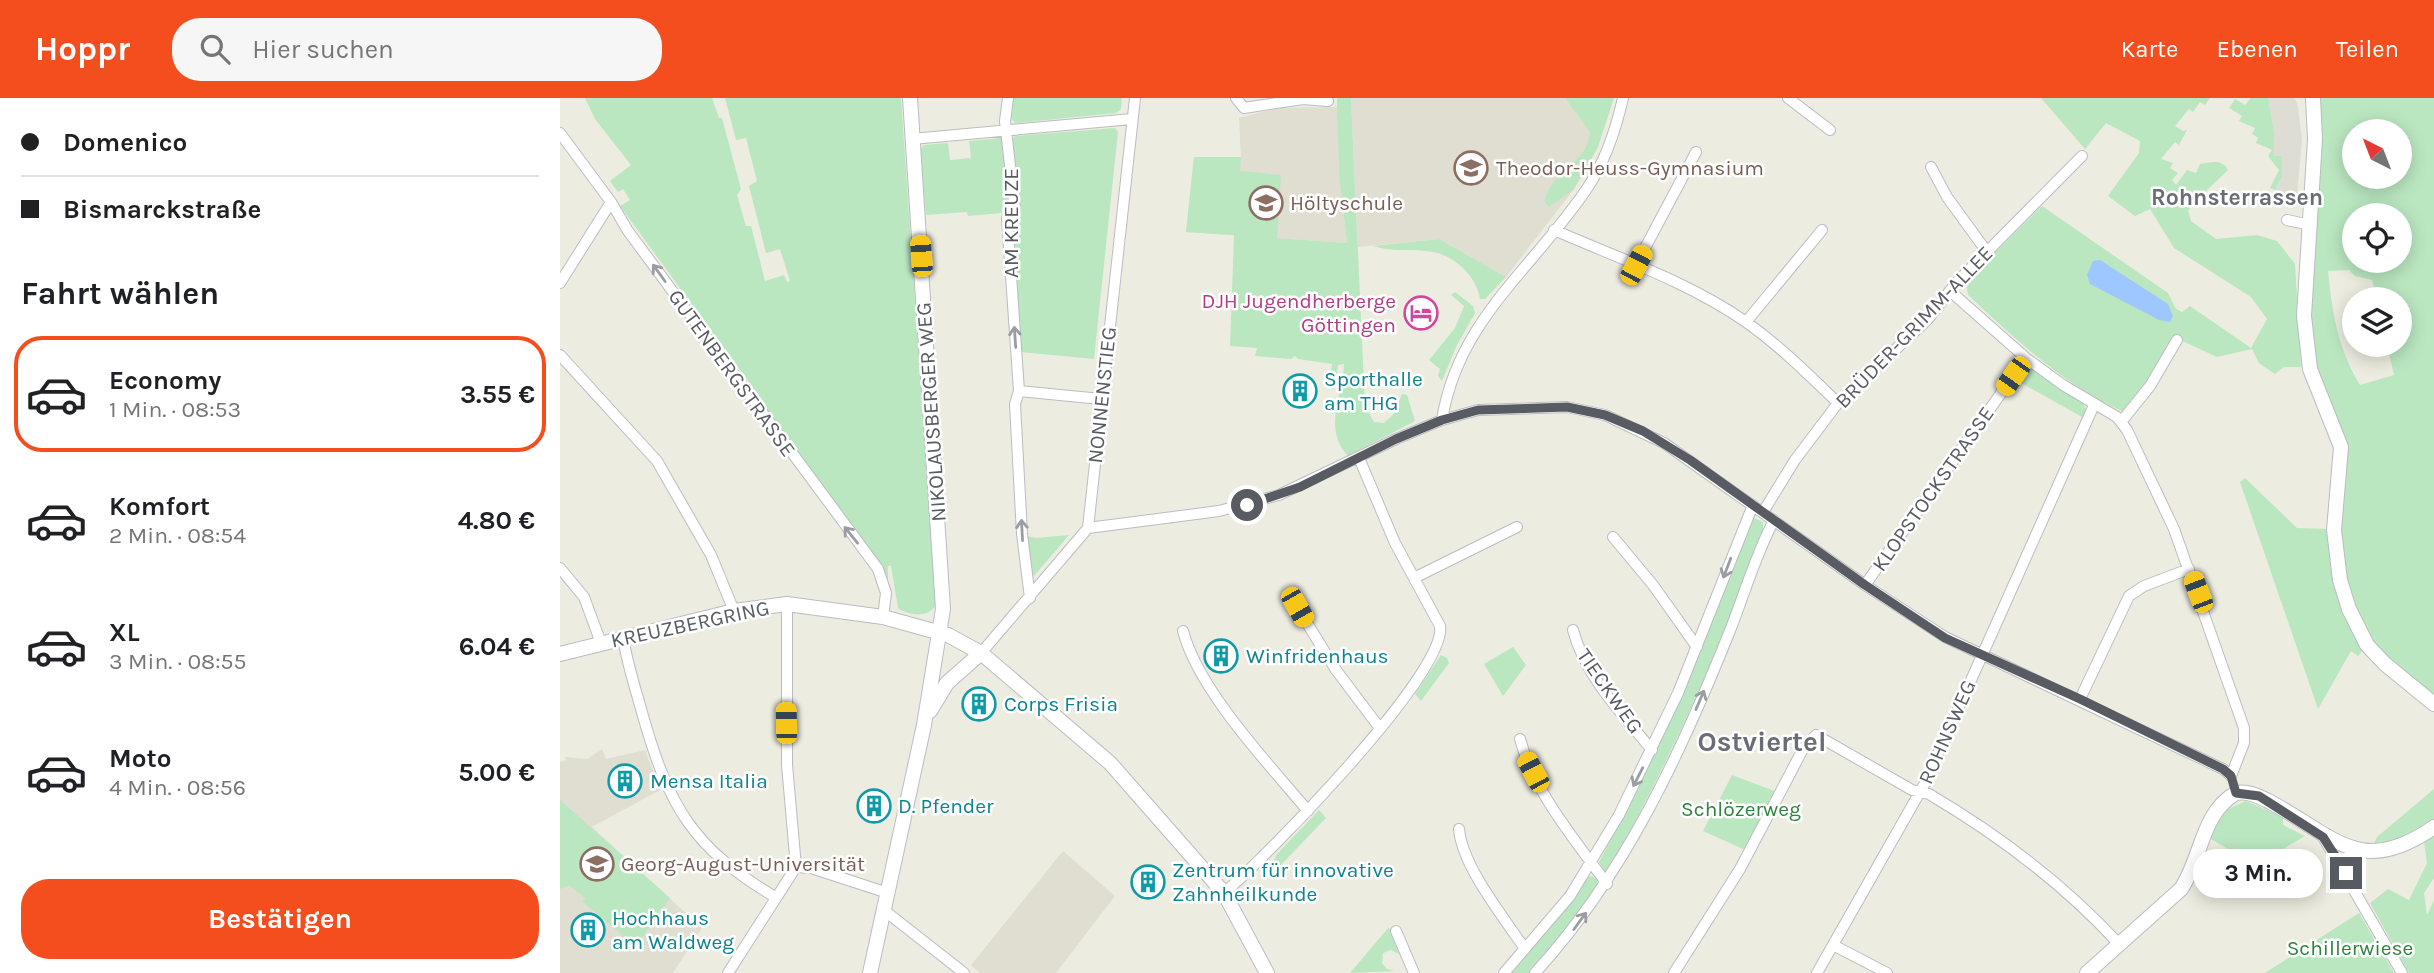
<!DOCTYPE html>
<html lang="de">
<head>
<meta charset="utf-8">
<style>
  :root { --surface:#fff; --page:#f6f6f6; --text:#202124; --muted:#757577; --line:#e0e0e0; --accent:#f44e1f }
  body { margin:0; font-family:Karla,sans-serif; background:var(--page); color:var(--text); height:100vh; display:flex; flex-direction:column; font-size:26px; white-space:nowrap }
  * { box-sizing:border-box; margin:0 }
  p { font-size:23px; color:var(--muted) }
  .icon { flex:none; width:38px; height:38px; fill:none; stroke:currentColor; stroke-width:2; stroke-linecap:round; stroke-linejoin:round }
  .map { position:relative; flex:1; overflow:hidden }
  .sheet { display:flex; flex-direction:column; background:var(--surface); width:560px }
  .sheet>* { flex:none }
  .top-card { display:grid; align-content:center; height:154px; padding:0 21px; background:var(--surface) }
  .needle { width:46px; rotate:318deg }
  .buttons { position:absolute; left:1782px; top:21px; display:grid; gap:14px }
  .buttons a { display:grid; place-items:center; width:70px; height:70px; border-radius:50%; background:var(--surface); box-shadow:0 4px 18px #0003; font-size:35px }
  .end { position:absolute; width:32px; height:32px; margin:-16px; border:9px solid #595b62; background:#fff; box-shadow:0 0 0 4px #fff }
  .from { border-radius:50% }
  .bubble { position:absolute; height:49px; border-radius:24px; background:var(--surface); box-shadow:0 4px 18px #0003; font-size:23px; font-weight:700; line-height:49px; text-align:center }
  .car { position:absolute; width:21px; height:42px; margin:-21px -10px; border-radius:9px; box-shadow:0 0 5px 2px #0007; background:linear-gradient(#f5c518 24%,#345 0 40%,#f5c518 0 76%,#345 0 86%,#f5c518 0) }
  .top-card b { display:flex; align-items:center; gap:24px; height:66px; font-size:26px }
  .top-card b+b { border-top:2px solid var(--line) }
  .top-card i { width:18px; height:18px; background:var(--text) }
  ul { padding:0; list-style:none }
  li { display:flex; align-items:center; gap:21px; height:116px; margin:0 14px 10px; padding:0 7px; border:4px solid transparent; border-radius:28px }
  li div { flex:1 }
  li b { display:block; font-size:26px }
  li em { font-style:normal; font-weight:700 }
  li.current { border-color:var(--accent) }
  li>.icon { width:63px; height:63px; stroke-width:1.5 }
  h2 { padding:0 21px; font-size:32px; line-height:84px }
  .button { display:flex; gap:14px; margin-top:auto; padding:14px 21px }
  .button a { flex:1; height:80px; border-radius:28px; background:var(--accent); color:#fff; font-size:28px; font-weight:700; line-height:80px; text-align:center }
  header { display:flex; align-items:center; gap:42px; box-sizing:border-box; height:98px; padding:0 35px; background:var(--accent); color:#fff }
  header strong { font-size:33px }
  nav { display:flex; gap:38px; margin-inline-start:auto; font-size:24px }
  .search { width:490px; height:63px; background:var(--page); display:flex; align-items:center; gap:18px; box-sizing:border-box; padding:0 24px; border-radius:28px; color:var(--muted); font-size:26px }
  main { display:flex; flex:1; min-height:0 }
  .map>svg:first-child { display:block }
  .industrial { fill:#ddddd4 }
  .education { fill:#dfded0 }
  .green { fill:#bae7c0; fill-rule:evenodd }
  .water { fill:#9ec7ff }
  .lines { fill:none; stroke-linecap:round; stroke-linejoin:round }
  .minor-casing { stroke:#bbbcc3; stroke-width:12 }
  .tertiary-casing { stroke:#bbbcc3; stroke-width:16 }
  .minor { stroke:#fff; stroke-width:10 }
  .tertiary { stroke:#fff; stroke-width:14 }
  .oneway { stroke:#9b9da1 }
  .route { stroke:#595b62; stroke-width:9 }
  .labels { text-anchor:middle; stroke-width:5; stroke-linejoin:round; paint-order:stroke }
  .education-label { font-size:21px; fill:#785e54; stroke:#fff; text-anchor:start }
  .street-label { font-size:21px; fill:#595b62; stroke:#fff }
  .hotel-label { font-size:21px; fill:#b23c85; stroke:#fff; text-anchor:end }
  .culture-label { font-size:21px; fill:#0d838f; stroke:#fff; text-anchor:start }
  .park-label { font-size:21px; fill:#2e843f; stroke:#fff }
  .neighbourhood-label { font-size:23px; font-weight:bold; fill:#6a6d74; stroke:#fff }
  .district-label { font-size:28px; font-weight:bold; fill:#6a6d74; stroke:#fff }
</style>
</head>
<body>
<header>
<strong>Hoppr</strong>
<div class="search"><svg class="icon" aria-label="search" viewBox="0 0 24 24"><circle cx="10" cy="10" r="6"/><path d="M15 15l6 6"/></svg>Hier suchen</div>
<nav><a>Karte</a><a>Ebenen</a><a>Teilen</a></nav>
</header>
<main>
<section class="sheet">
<div class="top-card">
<b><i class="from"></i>Domenico</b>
<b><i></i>Bismarckstraße</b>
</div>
<h2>Fahrt wählen</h2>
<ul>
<li class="current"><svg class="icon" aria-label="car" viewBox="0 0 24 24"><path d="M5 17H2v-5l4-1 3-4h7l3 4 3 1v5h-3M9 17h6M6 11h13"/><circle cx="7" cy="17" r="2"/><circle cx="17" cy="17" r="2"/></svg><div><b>Economy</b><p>1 Min. · 08:53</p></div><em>3.55 €</em></li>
<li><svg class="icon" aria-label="car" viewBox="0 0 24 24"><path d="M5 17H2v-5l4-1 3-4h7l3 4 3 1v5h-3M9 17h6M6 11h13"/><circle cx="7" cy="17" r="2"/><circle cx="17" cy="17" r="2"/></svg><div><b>Komfort</b><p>2 Min. · 08:54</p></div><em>4.80 €</em></li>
<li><svg class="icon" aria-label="car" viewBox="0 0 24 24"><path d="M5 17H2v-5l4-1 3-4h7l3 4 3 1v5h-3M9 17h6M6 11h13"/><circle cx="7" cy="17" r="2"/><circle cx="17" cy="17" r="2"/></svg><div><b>XL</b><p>3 Min. · 08:55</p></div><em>6.04 €</em></li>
<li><svg class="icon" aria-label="car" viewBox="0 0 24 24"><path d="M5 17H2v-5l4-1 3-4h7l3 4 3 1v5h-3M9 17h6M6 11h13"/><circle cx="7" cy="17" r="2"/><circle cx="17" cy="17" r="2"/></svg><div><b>Moto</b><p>4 Min. · 08:56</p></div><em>5.00 €</em></li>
</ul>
<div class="button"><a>Bestätigen</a></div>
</section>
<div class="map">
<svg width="1874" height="875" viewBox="0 0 1874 875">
  <rect width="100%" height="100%" fill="#edece0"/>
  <path class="industrial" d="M1708,0H1735L1738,9L1742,42L1737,98L1715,92L1722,79V58H1714V33Z"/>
  <path class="education" d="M791,0H1023L1038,49L1014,91L946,179L879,141L798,149Z
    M778,9L779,76L787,145L626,134L634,59H681L679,20L718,10Z
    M42,651L46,661L85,652L100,692L32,729L142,830L113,875H0V664L6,662L5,659L27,661Z
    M503,753L555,798L496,875H420L411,867Z"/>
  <path class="green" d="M25,0H152L159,20H162L181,91L177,97L186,128H191L205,183L224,177L227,184L230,183L220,151L206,155L189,88L197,83L186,40L176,42L165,0H341L376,507C368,520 350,518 338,510L331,468H328V487L195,298L196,294L60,108L70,102L63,91L58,94L50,83L71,67L35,21Z
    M453,0H562L561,11L556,15L455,25L451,20Z
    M777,0H791L805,308L814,324L824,325L833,317L842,296L847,297L855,323L788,358C762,330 783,297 784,266L778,267L776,284H770L772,266L738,261L735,258L731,261L695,258L697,250L670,248L674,137L626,134L634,59H681L680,73L721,77L717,140L787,145L779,77Z
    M1005,0H1054L1038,49L1014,91L989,109L984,102C987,96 990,88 995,83C1009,65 1028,59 1030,34Z
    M1481,0H1650L1645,7L1640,4L1633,14L1629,11L1615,28L1623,33L1627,32L1619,47L1615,44L1601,61L1613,65L1610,70L1618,75L1612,82L1616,87L1627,72L1636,75L1640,66C1650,64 1663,61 1668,72L1646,93L1643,92L1628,113L1631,123L1656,141L1697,137L1717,143L1735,166L1741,269H1724L1715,276L1699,265L1692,251L1657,259L1616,240L1588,286L1564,314C1505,288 1455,241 1408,197L1406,183L1482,108L1608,195L1616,211L1622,214L1630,208L1691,250L1707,221L1691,199L1614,150L1590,111L1575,118L1548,98L1579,55L1580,43L1546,25L1525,51Z
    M1691,0H1708L1714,33V58H1722V79L1715,92L1710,90L1719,72L1708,58L1712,52L1696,45L1698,40L1692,36L1695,30L1679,23L1682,18L1669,10L1675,1L1685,7Z
    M1760,0H1874V601L1810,543L1784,482L1778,442L1787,355L1754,273L1751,219L1761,44ZM1794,33H1839V79H1794ZM1794,117H1839V163H1794ZM1789,172L1795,178L1812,182L1817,201H1839V247H1827L1834,277L1800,287C1778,251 1772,214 1768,173Z
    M555,30L558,34L534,261L460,254L451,137L460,131L453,41L455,38Z
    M442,40L449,107L442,111V115L408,118L407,114L366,117L360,52L364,47L388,45L390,62L411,60L409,43Z
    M879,141L946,179L925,201H920C917,179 895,158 873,154C852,150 834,155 813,148Z
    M895,194L913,208L915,215L896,249L882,283L878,278L880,271L869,262L895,230L904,208L891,197Z
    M1467,268L1523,305L1527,314L1524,320L1454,281Z
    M1685,380L1737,430L1766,431L1775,488L1803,552L1798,558L1791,553L1758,611L1680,384Z
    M1194,420L1203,424V431C1160,550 1110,665 1047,774H1045L1039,764L1071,703Z
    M509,437L474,478L470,475L467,438L476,440Z
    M953,549L966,567L943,598L924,566Z
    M881,557L887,560L889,565L861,603L855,596Z
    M1172,677L1217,694L1187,750L1183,751L1143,733Z
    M1874,691V721L1835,743L1813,747L1817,739Z
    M0,702L110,800L76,848L23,804L25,800L9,787L0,791Z
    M1686,703L1723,719V727L1745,738L1702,763L1677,756L1649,740L1666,712Z
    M759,712L766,720L718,770L713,765L716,757Z
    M1874,734V780L1864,795L1867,817L1874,802V875H1849L1810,805L1828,791L1849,802L1867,765L1864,743Z
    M1028,779L1032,778L1037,782V794L970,875H950L991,829Z
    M1799,815L1834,875H1705Z
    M829,829L839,856L831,852L823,855L822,865L827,871L835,873L790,875Z"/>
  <path class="water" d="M1540,162L1608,206L1613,218L1610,224L1599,222L1530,186L1527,177L1533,163Z"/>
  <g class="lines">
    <defs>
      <path id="minor" d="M448,0L445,23L455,112L447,120L459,293L455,306L462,436L470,500
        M676,0L684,10L743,1L768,3
        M1228,0L1270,32
        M0,35L51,104L68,133L318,471L326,495L323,519
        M352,41L572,21
        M1371,69L1387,99L1427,154
        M1727,122L1751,127
        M994,132C1058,160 1129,184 1186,224C1220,248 1249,277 1278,305
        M1076,167L1136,54
        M0,185L51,104
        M1390,193L1466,260L1503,287L1557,319L1567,332L1614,431L1684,630V645L1671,678
        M1186,224L1262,132
        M0,257L97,363L151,457L174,513
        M459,293L541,301
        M882,322C898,221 975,169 1028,89C1046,62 1056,31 1063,0
        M1561,324L1590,288L1617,242
        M1203,414L1235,362L1278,305L1368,221L1396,185L1522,58
        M528,430L659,413L719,397L836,341L882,322L918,312L1007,309L1045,317L1104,345L1305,487L1385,539L1663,671L1671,678
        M1053,439L1093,487L1137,549
        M0,470L24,499L41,545
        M854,480L957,429
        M1305,487L1466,260
        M737,509L776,572L819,629
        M1013,532C1025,578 1062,616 1092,652
        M623,533C639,593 708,665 748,713
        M63,539C67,566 76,592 83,618C109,709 133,750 215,799
        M421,555L528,430L575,0
        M1520,601L1569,498L1584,488L1629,471
        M960,641C974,694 1015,742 1047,786
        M899,731C902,768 944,820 965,851
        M1763,739L1842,875
        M236,769L251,770L328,795
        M1786,775L1802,753
        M664,795C705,760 888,574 880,528L835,445L799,360
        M325,813L404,875
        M836,833L854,875
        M1273,847L1327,875
        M168,875L236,769L227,667V506
        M944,875L1010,798L1059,717L1118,595L1193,407
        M975,875C1065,777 1122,653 1171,530C1185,494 1196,456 1214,422
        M1114,875L1180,771L1243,651L1256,637L1352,692L1369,696C1440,738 1503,785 1559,846
        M1257,875L1365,685L1534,307"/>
      <path id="tertiary" d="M1753,0L1755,41L1744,218L1750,271L1781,349L1774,432L1780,482L1789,511L1807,547L1825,566L1874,606
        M0,556L174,513L227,506L323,519L388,537L421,555L550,665L664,795L707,875
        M370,613L387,585L421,555
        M310,875L364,627L383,511L350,0
        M1527,875L1621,791C1642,760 1641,715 1676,695C1690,693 1700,699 1712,705C1775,739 1801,780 1874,729"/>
    </defs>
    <use href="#minor" class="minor-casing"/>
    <use href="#tertiary" class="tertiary-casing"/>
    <use href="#minor" class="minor"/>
    <use href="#tertiary" class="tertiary"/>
  </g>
  <defs><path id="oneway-shaft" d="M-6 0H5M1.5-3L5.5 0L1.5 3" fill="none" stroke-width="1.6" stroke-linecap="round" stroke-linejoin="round" transform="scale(1.75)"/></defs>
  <g class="oneway">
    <use href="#oneway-shaft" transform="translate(99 175) rotate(-126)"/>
    <use href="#oneway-shaft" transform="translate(455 239) rotate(-94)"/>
    <use href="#oneway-shaft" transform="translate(462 432) rotate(-93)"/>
    <use href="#oneway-shaft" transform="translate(291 437) rotate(-129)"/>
    <use href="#oneway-shaft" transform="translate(1167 470) rotate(111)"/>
    <use href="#oneway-shaft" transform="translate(1140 602) rotate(-67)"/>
    <use href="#oneway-shaft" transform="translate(1078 679) rotate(117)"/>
    <use href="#oneway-shaft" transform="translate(1020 823) rotate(-54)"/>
  </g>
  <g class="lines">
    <path class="route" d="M687,407L740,389L836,341L882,322L918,312L1007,309L1045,317L1083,333L1130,362L1305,487L1385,540L1520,601L1663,671L1671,678L1676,695L1699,698L1763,739L1786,775"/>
  </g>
  <defs>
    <symbol id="school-ring" viewBox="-11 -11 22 22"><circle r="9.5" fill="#fff" stroke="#8d6e63" stroke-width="1.5"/><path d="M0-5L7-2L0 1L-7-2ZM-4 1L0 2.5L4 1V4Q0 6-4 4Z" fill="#8d6e63"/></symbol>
    <symbol id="hotel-ring" viewBox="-11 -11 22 22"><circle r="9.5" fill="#fff" stroke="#d1479c" stroke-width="1.5"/><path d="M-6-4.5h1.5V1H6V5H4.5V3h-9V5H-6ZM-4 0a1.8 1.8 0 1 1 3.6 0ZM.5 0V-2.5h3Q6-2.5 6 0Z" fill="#d1479c"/></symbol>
    <symbol id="building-ring" viewBox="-11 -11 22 22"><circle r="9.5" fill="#fff" stroke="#0f9aa8" stroke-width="1.5"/><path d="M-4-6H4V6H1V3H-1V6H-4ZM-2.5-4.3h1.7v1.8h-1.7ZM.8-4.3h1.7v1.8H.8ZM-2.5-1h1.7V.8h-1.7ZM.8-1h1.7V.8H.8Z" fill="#0f9aa8"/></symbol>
    <symbol id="university-ring" viewBox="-11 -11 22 22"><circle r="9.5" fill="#fff" stroke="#8d6e63" stroke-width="1.5"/><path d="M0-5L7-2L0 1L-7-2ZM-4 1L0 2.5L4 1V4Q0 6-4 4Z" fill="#8d6e63"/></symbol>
  </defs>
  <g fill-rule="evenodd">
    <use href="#school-ring" x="892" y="51" width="38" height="38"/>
    <use href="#school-ring" x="687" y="86" width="38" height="38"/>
    <use href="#hotel-ring" x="842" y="196" width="38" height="38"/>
    <use href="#building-ring" x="721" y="274" width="38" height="38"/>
    <use href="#building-ring" x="642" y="539" width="38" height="38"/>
    <use href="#building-ring" x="400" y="587" width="38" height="38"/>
    <use href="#building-ring" x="46" y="664" width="38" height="38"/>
    <use href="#building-ring" x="295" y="689" width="38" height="38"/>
    <use href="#university-ring" x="18" y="747" width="38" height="38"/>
    <use href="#building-ring" x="569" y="765" width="38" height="38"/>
    <use href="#building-ring" x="9" y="813" width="38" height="38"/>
  </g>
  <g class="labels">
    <g class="education-label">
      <text x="936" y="77">Theodor-Heuss-Gymnasium</text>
      <text x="730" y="112">Höltyschule</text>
      <text x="61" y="773">Georg-August-Universität</text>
    </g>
    <g class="street-label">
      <text transform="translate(451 125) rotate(-90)" y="7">AM KREUZE</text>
      <text transform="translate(1354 229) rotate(-46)" y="7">BRÜDER-GRIMM-ALLEE</text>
      <text transform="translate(172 275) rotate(54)" y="7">GUTENBERGSTRASSE</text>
      <text transform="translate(542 297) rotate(-84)" y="7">NONNENSTIEG</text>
      <text transform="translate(371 314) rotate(-94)" y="7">NIKOLAUSBERGER WEG</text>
      <text transform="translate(1373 391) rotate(-55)" y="7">KLOPSTOCKSTRASSE</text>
      <text transform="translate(130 526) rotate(-12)" y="7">KREUZBERGRING</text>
      <text transform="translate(1050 593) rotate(55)" y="7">TIECKWEG</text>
      <text transform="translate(1387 634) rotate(-66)" y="7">ROHNSWEG</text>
    </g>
    <g class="hotel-label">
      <text x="836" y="210">DJH Jugendherberge<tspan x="836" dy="24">Göttingen</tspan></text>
    </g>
    <g class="culture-label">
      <text x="764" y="288">Sporthalle<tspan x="764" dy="24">am THG</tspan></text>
      <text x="686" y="565">Winfridenhaus</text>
      <text x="444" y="613">Corps Frisia</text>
      <text x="90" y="690">Mensa Italia</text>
      <text x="338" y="715">D. Pfender</text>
      <text x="612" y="779">Zentrum für innovative<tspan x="612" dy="24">Zahnheilkunde</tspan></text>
      <text x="52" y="827">Hochhaus<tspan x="52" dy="24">am Waldweg</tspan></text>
    </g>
    <g class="park-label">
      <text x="1181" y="718">Schlözerweg</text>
      <text x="1790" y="857">Schillerwiese</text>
    </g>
    <g class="neighbourhood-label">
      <text x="1677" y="107">Rohnsterrassen</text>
    </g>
    <g class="district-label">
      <text x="1202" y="653">Ostviertel</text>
    </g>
  </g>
</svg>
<div class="buttons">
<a><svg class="needle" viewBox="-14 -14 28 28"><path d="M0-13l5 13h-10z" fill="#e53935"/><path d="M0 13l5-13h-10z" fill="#757577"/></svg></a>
<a><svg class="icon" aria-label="locate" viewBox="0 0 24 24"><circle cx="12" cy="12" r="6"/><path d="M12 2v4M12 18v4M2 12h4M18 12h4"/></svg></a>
<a><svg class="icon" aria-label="layers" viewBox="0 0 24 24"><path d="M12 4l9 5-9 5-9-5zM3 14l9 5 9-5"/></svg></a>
</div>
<i class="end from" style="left:687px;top:407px"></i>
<i class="end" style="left:1786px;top:775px"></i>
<div class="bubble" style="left:1633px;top:751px;width:130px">3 Min.</div>
<i class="car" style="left:361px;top:158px;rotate:356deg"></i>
<i class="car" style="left:1076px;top:167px;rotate:28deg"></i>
<i class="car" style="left:1453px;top:278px;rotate:215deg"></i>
<i class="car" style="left:1638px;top:494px;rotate:339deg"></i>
<i class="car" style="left:737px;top:509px;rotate:150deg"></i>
<i class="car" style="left:226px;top:625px;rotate:359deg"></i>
<i class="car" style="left:973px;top:674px;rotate:332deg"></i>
</div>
</main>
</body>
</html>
